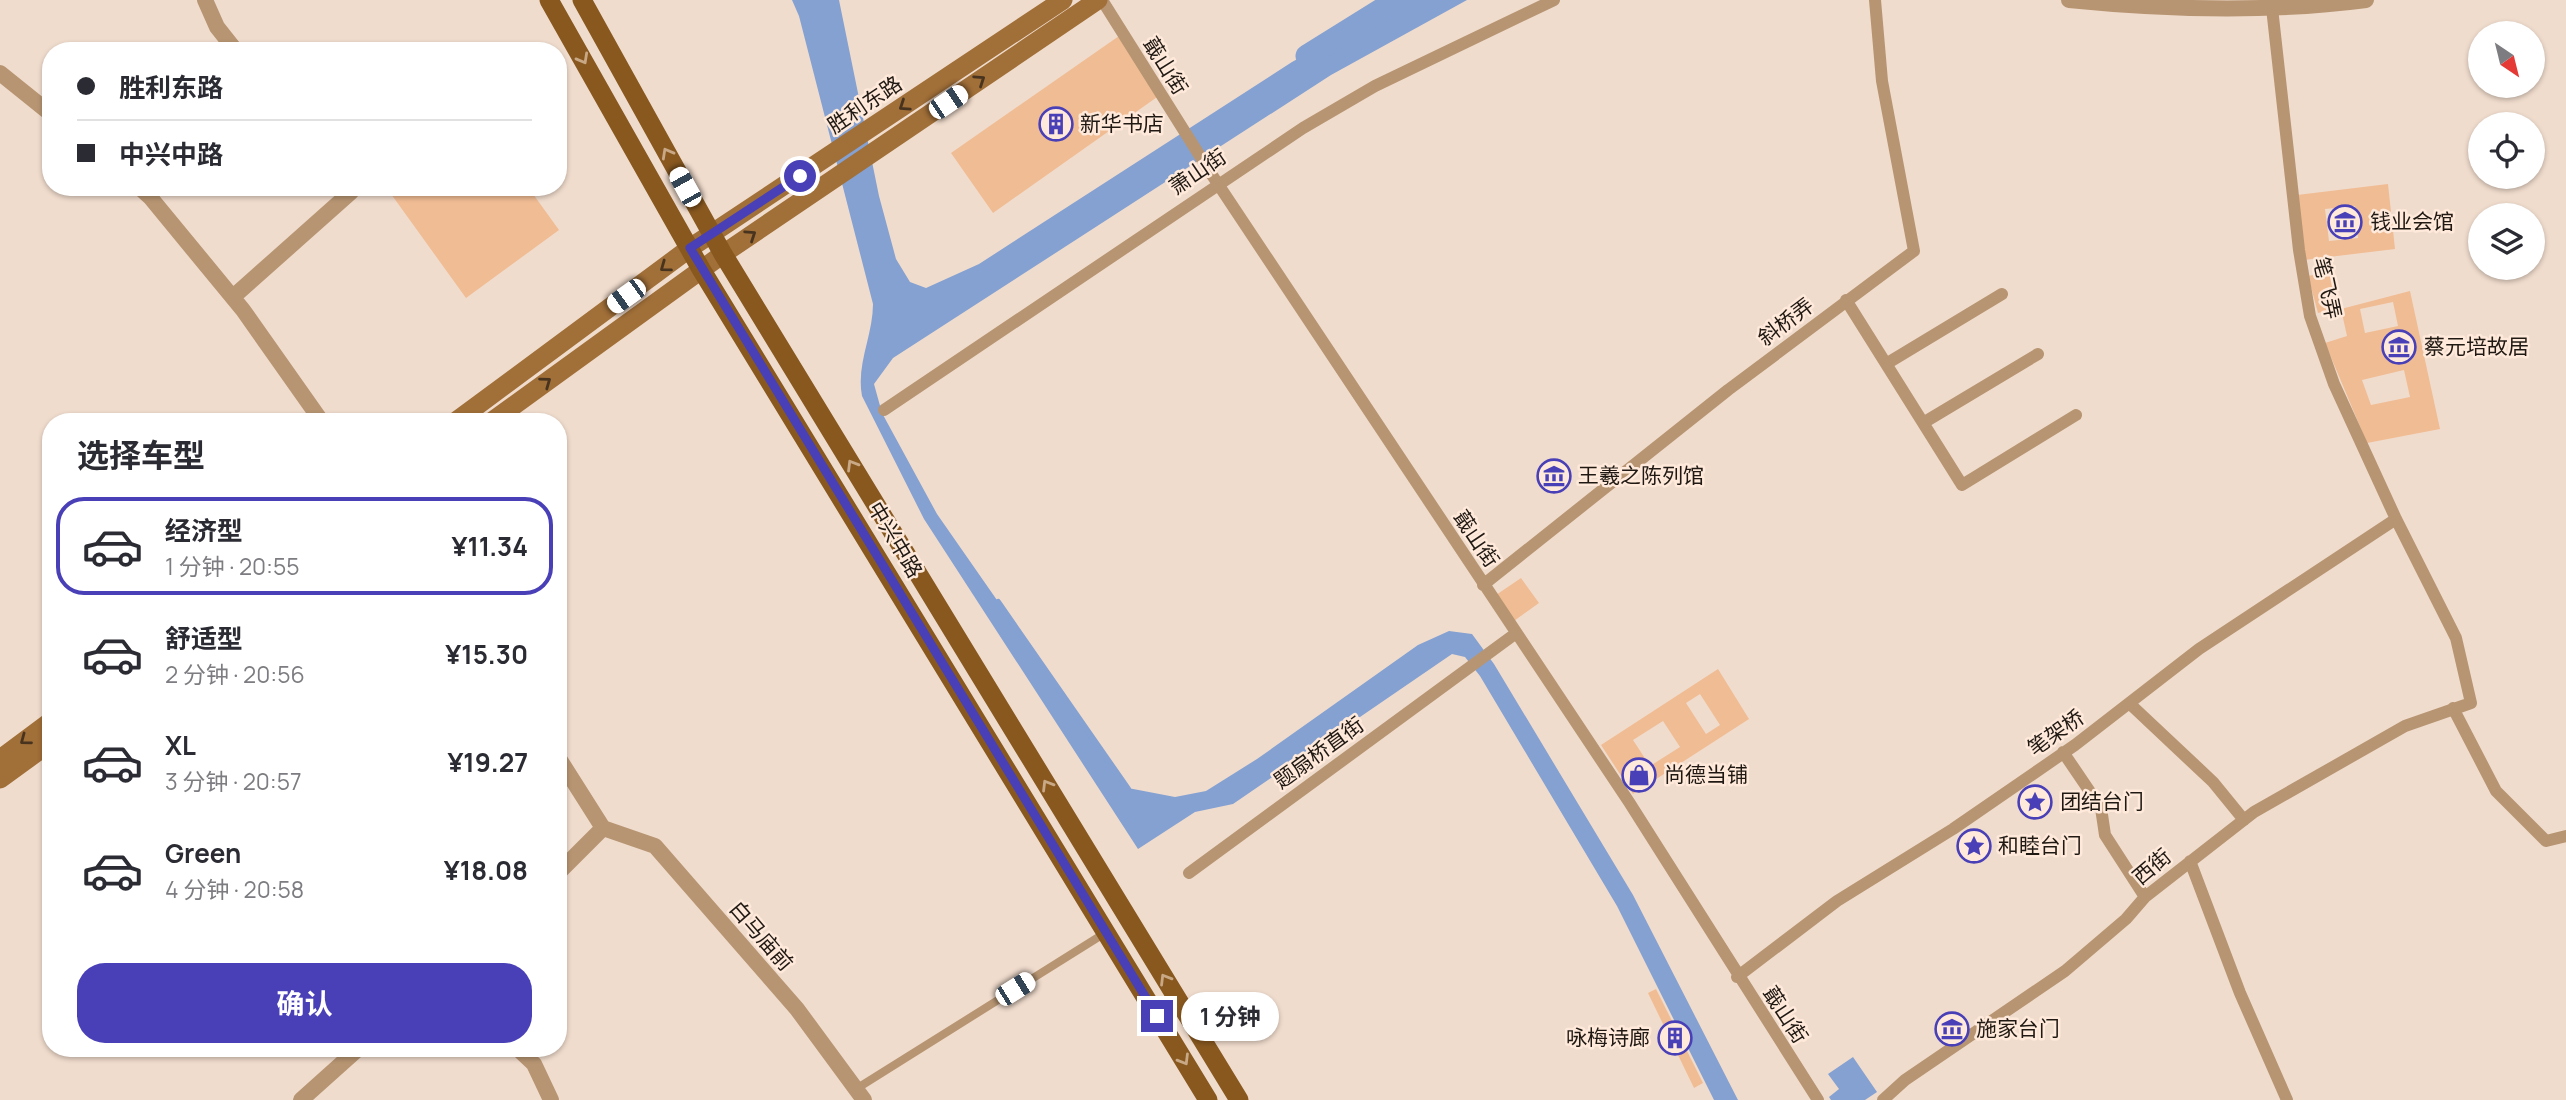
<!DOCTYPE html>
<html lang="zh">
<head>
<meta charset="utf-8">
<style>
  :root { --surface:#fff; --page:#f2f2f3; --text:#2b2b33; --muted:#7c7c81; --line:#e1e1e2; --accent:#4940b7 }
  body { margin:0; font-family:Manrope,"Noto Sans SC",sans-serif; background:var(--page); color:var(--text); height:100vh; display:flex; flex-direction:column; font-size:26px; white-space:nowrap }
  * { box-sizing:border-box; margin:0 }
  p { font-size:23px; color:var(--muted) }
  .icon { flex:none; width:38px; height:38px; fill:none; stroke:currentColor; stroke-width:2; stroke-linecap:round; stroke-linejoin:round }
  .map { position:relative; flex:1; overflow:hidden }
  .drawer { position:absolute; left:42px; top:413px; width:525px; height:644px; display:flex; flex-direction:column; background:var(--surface); border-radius:28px; box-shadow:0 2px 5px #0004 }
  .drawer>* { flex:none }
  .hud { position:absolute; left:42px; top:42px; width:525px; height:154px; border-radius:28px; box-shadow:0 2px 5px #0004; display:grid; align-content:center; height:154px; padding:0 35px; background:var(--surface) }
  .needle { width:46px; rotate:145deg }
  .controls { position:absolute; left:2468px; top:21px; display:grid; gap:14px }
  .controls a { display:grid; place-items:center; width:77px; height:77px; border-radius:50%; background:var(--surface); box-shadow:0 2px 5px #0004; font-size:35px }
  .end { position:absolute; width:32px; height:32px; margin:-16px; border:9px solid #4940b7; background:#fff; box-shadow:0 0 0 4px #fff }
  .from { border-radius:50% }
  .bubble { position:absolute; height:49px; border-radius:24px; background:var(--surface); box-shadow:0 2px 5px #0004; font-size:23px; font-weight:700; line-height:49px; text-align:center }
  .car { position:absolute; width:21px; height:42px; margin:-21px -10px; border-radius:9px; box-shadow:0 0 5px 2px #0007; background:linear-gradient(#fff 24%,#345 0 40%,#fff 0 76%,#345 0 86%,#fff 0) }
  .hud b { display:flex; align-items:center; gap:24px; height:66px; font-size:26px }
  .hud b+b { border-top:2px solid var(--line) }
  .hud i { width:18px; height:18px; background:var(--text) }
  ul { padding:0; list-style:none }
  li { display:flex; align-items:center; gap:21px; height:98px; margin:0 14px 10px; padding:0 21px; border:4px solid transparent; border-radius:28px }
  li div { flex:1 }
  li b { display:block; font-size:26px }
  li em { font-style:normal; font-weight:700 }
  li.on { border-color:var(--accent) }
  li>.icon { width:63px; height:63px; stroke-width:1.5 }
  h2 { padding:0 35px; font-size:32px; line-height:84px }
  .action { display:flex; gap:14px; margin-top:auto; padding:14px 35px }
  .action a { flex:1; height:80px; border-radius:28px; background:var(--accent); color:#fff; font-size:28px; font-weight:700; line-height:80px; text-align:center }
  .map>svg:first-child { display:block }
  .water { fill:#84a1d2 }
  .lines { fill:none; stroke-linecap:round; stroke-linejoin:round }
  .stream { stroke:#84a1d2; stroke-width:6 }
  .canal { stroke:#84a1d2; stroke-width:23 }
  .building { fill:#f0bc94; fill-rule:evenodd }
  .service { stroke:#b79572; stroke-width:8 }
  .pedestrian { stroke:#b79572; stroke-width:12 }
  .minor { stroke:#b79572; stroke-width:16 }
  .secondary { stroke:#a16f38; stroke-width:19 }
  .primary { stroke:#88581f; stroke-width:19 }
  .oneway { stroke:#c9a886 }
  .oneway2 { stroke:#47331e }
  .route { stroke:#4940b7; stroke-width:9 }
  .labels { text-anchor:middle; stroke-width:5; stroke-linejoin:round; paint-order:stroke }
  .street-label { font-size:21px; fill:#201913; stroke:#fee9da }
  .poi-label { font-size:21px; fill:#201913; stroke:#fee9da; text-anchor:start }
</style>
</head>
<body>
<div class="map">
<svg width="2566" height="1100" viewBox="0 0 2566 1100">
  <rect width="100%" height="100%" fill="#f0dccd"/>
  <path class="water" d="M792,0H839L879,196L896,259L910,282L926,288L979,264L1292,62L1405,0H1467L1331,75L893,358L874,384L882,413L937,514L1128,788L1175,797L1206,791L1257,759L1418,645L1449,631L1472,634L1494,664L1633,895L1738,1100H1714L1617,906L1480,676L1465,657L1452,654L1233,804L1195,812L1138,849L924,519L862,396C856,365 873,335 873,304L799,16Z
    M1853,1057L1877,1092L1865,1100H1831L1829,1097L1839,1089L1828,1074Z"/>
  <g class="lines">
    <path class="stream" d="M998,602L1128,789"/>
    <path class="canal" d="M1307,56L1397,0"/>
  </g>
  <path class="building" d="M1119,36L1160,95L993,213L951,153Z
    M2388,184L2395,249L2304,260L2297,195ZM2355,206L2358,238L2329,241L2325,209Z
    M386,187H528L559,230L466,298Z
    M2331,271L2340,308L2318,313L2308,276Z
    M2410,291L2440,429L2367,443L2325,343L2347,336L2341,309ZM2393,302L2398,326L2365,333L2360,309ZM2404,370L2410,397L2371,405L2362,380Z
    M1521,578L1539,603L1514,621L1496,595Z
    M1718,669L1749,719L1633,794L1601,745ZM1700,694L1720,725L1706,734L1686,703ZM1663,721L1680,747L1650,766L1633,740Z
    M1656,989L1703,1083L1694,1088L1648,993Z"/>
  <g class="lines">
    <path class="service" d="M856,1089L1105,933"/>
    <path class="pedestrian" d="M1102,0L1210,172L1629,802L1818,1100
      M1846,300L1962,485L2076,415
      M1886,364L2002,294
      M884,410L1303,128L1375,86L1554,0
      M1923,423L2038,354
      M1483,585L1728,390L1914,251L1882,81L1875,0
      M2129,703L2213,782L2244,820
      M2453,708L2496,791L2546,841L2566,836
      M2063,752L2101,808L2105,835L2145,897
      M2190,861L2240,993L2287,1100
      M1189,873L1515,634
      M1737,977L1837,901L1953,829L2075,745L2199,649L2396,519
      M1883,1100L1905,1080L2065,971L2126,919L2145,897L2254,812L2405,726L2471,703L2456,638L2396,519L2334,384L2310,316L2299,250L2272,8"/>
    <path class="minor" d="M205,0L217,27L236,51
      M2069,0C2168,10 2267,13 2366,0
      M0,73L51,114
      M139,187L150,197L243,310L322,422
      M233,297L351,192L347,187
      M558,757L603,828L558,873
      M603,828L655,846L797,1009L864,1100
      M517,1048L534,1064L551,1100
      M301,1100L359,1048"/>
    <path class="secondary" d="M455,422L690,248L1063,0
      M491,422L723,254L1098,0
      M0,759L51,721
      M0,779L51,742"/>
    <path class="primary" d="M549,0L701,269L1208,1100
      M582,0L723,254L1239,1100"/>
  </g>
  <defs><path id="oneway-chevron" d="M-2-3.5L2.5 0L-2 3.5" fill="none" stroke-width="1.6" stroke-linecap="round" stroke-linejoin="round" transform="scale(1.75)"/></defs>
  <g class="oneway">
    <use href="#oneway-chevron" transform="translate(583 59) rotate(61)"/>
    <use href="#oneway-chevron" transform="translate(667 153) rotate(-119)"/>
    <use href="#oneway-chevron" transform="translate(852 465) rotate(-121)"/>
    <use href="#oneway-chevron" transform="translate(1047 785) rotate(-121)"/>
    <use href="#oneway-chevron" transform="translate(1165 979) rotate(-121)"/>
    <use href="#oneway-chevron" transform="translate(1184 1060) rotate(59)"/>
  </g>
  <g class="oneway2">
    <use href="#oneway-chevron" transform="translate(980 80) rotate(-34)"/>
    <use href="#oneway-chevron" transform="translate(904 106) rotate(146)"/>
    <use href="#oneway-chevron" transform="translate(751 235) rotate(-34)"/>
    <use href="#oneway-chevron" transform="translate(665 267) rotate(144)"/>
    <use href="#oneway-chevron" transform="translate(546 382) rotate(-36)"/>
    <use href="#oneway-chevron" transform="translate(25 740) rotate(143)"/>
  </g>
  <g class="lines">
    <path class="route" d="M800,176L690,248L1157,1016"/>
  </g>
  <defs>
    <symbol id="building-ring" viewBox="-11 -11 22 22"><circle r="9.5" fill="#fee9da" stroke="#4940b7" stroke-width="1.5"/><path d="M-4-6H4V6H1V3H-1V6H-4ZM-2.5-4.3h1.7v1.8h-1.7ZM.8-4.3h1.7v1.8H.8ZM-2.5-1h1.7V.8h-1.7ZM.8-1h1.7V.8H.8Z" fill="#4940b7"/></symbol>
    <symbol id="museum-ring" viewBox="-11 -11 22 22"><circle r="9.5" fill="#fee9da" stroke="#4940b7" stroke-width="1.5"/><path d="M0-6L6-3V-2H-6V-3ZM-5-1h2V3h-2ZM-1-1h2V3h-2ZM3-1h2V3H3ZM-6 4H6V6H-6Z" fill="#4940b7"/></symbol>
    <symbol id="shop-ring" viewBox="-11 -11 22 22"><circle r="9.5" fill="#fee9da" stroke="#4940b7" stroke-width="1.5"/><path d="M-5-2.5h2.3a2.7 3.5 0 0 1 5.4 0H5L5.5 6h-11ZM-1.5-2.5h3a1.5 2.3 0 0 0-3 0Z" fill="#4940b7"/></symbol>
    <symbol id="sight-ring" viewBox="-11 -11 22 22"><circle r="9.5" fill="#fee9da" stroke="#4940b7" stroke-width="1.5"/><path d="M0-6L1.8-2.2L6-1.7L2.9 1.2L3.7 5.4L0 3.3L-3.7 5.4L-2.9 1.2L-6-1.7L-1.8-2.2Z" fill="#4940b7"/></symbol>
  </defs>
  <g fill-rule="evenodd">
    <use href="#building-ring" x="1037" y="105" width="38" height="38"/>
    <use href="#museum-ring" x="2326" y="203" width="38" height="38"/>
    <use href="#museum-ring" x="2380" y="328" width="38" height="38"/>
    <use href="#museum-ring" x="1535" y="457" width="38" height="38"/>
    <use href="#shop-ring" x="1620" y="756" width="38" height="38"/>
    <use href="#sight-ring" x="2016" y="783" width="38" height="38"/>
    <use href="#sight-ring" x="1955" y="827" width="38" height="38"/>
    <use href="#museum-ring" x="1933" y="1010" width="38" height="38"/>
    <use href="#building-ring" x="1656" y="1019" width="38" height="38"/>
  </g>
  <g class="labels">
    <g class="street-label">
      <text transform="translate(1165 66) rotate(58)" y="7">蕺山街</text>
      <text transform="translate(865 105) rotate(-34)" y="7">胜利东路</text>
      <text transform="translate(1198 172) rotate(-34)" y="7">萧山街</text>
      <text transform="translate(2327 288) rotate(78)" y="7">笔飞弄</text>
      <text transform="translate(1786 322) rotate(-37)" y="7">斜桥弄</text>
      <text transform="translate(1476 539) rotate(56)" y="7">蕺山街</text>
      <text transform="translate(895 540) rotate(59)" y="7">中兴中路</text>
      <text transform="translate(2056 733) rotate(-35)" y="7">笔架桥</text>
      <text transform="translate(1319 753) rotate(-36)" y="7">题扇桥直街</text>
      <text transform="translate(2152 867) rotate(-40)" y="7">西街</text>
      <text transform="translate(761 936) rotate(49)" y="7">白马庙前</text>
      <text transform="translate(1785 1015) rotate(57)" y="7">蕺山街</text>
    </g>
    <g class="poi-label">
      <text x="1080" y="131">新华书店</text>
      <text x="2370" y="229">钱业会馆</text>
      <text x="2424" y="354">蔡元培故居</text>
      <text x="1578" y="483">王羲之陈列馆</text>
      <text x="1664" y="782">尚德当铺</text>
      <text x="2060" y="809">团结台门</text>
      <text x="1998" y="853">和睦台门</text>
      <text x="1976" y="1036">施家台门</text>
      <text x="1650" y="1045" text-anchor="end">咏梅诗廊</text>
    </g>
  </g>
</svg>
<div class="controls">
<a><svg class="needle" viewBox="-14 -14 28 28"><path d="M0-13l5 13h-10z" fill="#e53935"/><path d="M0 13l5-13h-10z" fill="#7c7c81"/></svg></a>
<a><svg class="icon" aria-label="locate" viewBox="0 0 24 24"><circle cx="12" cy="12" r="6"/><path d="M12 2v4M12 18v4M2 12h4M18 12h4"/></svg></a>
<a><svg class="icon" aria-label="layers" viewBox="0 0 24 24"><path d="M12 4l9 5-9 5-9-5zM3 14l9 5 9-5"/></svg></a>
</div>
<i class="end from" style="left:800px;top:176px"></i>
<i class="end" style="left:1157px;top:1016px"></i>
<div class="bubble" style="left:1181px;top:992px;width:98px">1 分钟</div>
<i class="car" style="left:948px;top:102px;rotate:56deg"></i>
<i class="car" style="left:685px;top:187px;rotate:331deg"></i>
<i class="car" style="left:626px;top:296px;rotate:234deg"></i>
<i class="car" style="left:1015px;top:989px;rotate:58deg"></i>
<div class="hud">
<b><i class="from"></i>胜利东路</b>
<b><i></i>中兴中路</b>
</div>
<section class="drawer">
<h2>选择车型</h2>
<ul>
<li class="on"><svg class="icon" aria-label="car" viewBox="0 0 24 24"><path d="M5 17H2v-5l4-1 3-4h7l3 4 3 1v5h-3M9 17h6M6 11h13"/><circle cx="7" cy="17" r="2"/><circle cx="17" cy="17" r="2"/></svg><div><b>经济型</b><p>1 分钟 · 20:55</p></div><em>¥11.34</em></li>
<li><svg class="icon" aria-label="car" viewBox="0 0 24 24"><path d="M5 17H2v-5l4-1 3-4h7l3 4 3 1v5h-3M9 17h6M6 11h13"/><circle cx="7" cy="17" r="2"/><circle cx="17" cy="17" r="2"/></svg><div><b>舒适型</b><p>2 分钟 · 20:56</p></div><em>¥15.30</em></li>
<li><svg class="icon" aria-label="car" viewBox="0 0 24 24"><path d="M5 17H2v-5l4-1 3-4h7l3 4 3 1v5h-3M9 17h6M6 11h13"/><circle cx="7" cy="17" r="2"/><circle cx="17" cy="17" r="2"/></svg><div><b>XL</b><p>3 分钟 · 20:57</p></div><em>¥19.27</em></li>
<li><svg class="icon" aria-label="car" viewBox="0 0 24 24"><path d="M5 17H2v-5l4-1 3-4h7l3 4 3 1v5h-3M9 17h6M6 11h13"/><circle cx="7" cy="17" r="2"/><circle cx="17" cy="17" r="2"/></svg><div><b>Green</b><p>4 分钟 · 20:58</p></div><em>¥18.08</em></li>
</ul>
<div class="action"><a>确认</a></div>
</section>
</div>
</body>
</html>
